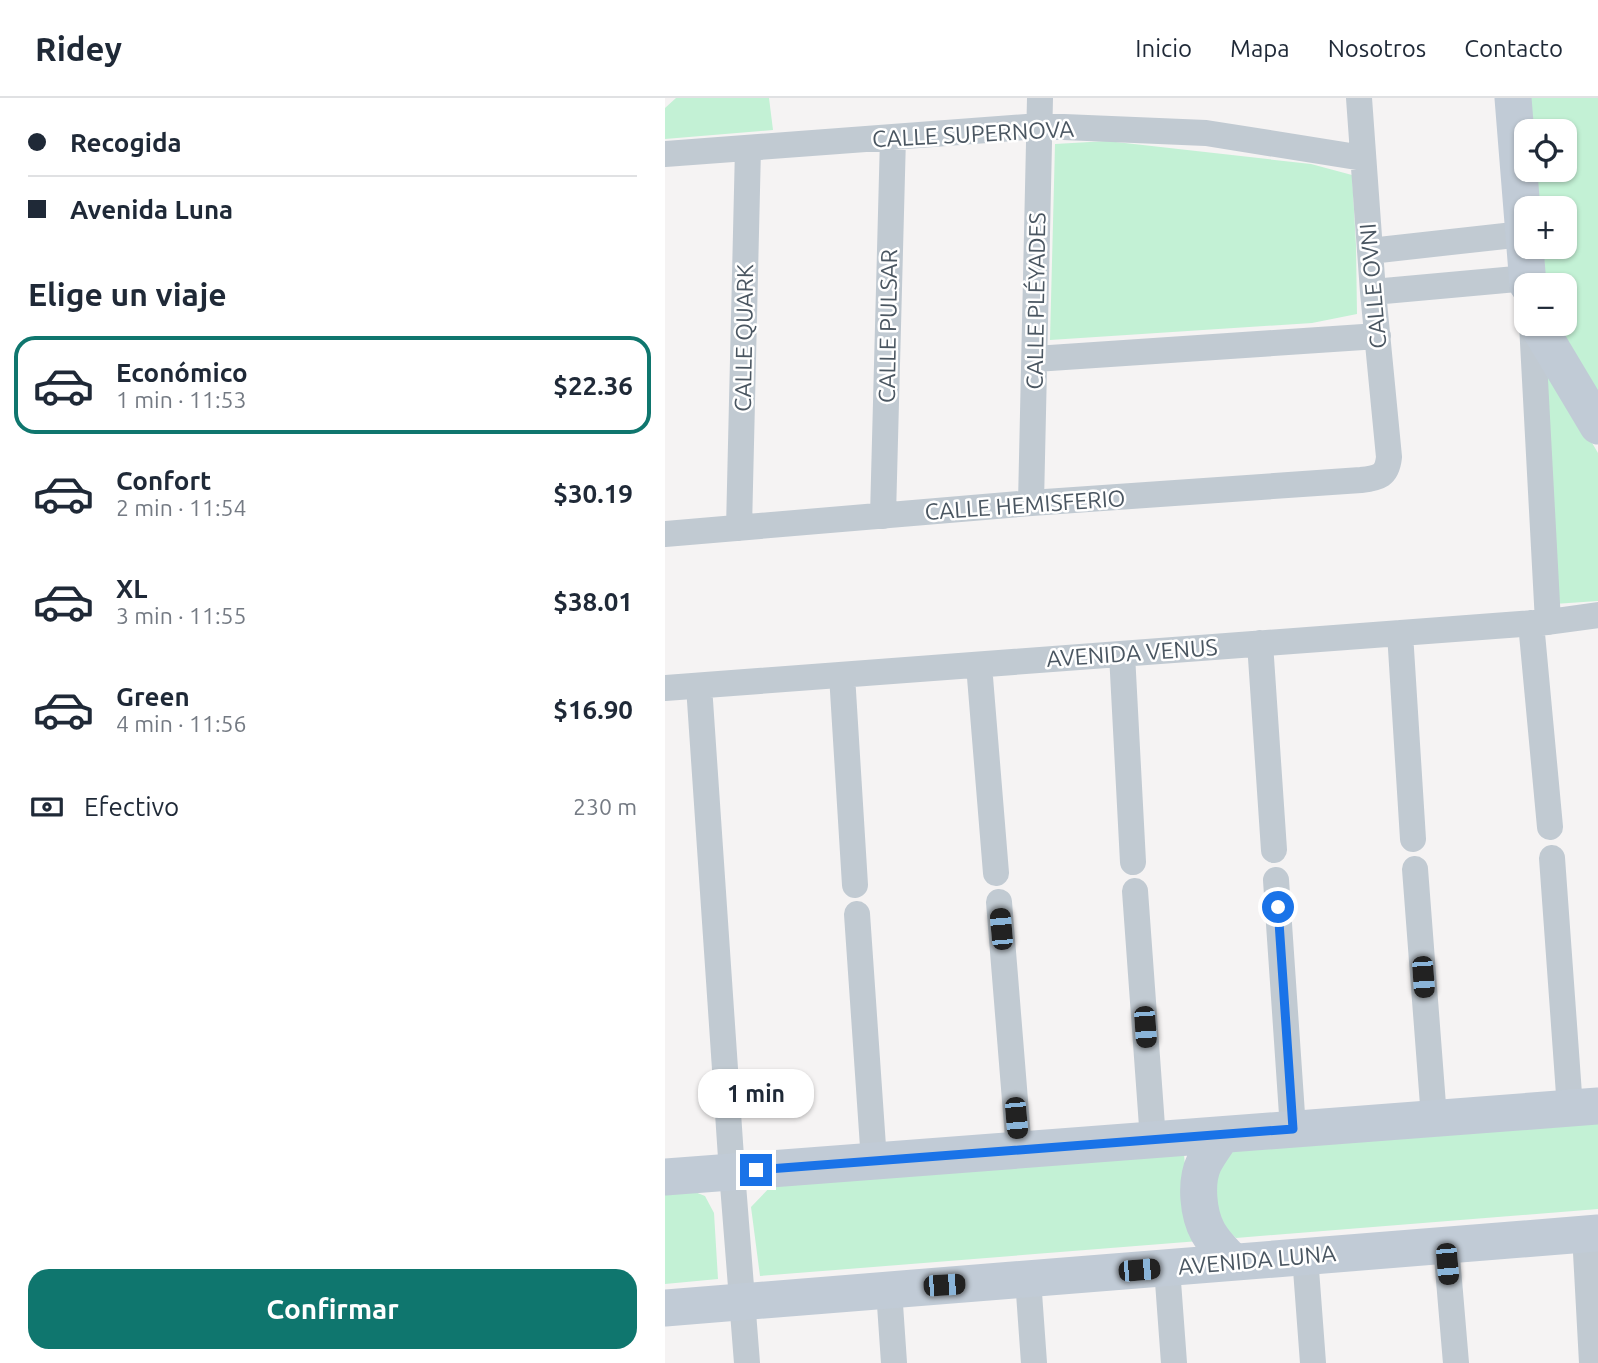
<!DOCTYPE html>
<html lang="es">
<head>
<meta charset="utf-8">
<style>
  :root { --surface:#fff; --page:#f6f6f7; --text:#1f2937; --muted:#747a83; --line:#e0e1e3; --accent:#0f766e }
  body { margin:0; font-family:Ubuntu,sans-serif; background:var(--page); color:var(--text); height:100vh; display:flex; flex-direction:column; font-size:26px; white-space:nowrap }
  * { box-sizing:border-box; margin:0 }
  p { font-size:23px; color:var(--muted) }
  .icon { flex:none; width:38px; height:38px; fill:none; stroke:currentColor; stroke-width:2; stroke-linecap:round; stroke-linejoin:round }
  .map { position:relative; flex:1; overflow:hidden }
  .details { display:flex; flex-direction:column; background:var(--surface); width:665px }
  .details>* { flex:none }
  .banner { display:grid; align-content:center; height:154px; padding:0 28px; background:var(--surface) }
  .buttons { position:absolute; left:849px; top:21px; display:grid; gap:14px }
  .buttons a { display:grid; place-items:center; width:63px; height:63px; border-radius:14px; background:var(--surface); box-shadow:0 2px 5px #0004; font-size:35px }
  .end { position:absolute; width:32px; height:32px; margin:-16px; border:9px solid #1a73e8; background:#fff; box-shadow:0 0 0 4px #fff }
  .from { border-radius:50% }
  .bubble { position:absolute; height:49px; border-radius:21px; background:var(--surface); box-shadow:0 2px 5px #0004; font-size:23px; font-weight:700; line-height:49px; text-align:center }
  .car { position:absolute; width:21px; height:42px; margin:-21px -10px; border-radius:9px; box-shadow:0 0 5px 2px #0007; background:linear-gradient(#222 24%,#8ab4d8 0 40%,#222 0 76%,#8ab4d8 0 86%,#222 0) }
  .banner b { display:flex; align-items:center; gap:24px; height:66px; font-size:26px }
  .banner b+b { border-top:2px solid var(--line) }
  .banner i { width:18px; height:18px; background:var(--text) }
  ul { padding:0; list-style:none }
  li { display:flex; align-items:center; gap:21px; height:98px; margin:0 14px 10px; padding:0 14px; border:4px solid transparent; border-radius:21px }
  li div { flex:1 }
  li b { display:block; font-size:26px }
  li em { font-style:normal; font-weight:700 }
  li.active { border-color:var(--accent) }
  li>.icon { width:63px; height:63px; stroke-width:1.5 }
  h2 { padding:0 28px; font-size:32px; line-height:84px }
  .pay { display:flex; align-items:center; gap:18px; height:77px; padding:0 28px; font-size:26px }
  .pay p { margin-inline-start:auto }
  .cta { display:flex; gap:14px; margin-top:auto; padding:14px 28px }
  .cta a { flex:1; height:80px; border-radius:21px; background:var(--accent); color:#fff; font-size:28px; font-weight:700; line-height:80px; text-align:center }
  header { display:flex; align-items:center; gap:42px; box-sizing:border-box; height:98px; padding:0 35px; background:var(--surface); border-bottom:2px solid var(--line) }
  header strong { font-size:33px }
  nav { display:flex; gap:38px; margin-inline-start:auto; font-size:24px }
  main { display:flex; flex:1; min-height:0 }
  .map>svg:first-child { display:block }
  .green { fill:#c3f1d5 }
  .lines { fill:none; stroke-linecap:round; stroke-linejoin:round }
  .street { stroke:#c1cad2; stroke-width:26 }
  .secondary { stroke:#c1cbd6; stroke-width:37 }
  .route { stroke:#1a73e8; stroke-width:9 }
  .labels { text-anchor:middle; stroke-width:5; stroke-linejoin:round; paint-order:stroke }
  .street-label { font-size:23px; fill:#4a5661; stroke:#fff }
</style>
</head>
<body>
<header>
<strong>Ridey</strong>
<nav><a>Inicio</a><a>Mapa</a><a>Nosotros</a><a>Contacto</a></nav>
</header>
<main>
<section class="details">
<div class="banner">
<b><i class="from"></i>Recogida</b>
<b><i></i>Avenida Luna</b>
</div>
<h2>Elige un viaje</h2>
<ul>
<li class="active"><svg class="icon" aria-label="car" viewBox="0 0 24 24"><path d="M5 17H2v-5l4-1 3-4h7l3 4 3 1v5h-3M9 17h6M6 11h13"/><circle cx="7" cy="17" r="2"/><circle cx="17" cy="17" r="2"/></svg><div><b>Económico</b><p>1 min · 11:53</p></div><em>$22.36</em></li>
<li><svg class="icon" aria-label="car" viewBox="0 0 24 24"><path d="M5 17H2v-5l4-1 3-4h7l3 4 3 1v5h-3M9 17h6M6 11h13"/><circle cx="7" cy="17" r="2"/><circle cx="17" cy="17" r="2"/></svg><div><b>Confort</b><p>2 min · 11:54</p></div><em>$30.19</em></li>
<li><svg class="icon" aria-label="car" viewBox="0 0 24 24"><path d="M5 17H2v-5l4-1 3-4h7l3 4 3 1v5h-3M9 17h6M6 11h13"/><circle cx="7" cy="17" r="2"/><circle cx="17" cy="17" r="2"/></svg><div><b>XL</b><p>3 min · 11:55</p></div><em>$38.01</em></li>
<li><svg class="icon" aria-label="car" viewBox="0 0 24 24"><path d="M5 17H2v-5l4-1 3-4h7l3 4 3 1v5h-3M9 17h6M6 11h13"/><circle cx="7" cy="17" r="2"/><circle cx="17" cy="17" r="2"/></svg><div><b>Green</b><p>4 min · 11:56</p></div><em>$16.90</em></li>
</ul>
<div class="pay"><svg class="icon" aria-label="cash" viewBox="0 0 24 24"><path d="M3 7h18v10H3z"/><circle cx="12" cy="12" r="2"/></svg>Efectivo<p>230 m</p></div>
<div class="cta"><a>Confirmar</a></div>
</section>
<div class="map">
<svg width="933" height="1265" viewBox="0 0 933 1265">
  <rect width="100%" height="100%" fill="#f5f3f3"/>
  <path class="green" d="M11,0H104L108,32L0,41V10Z
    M864,0H933V297L892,226H900V187H881L878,149H900V110H874L871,72H900V33H867Z
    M442,43L646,66L687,77L691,147L692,216L647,225L385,242L390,46Z
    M876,258L933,355V503L889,506Z
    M933,1025V1111L571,1140L551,1122L543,1081L567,1052Z
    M519,1056L522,1090L534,1143L95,1178L86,1109L108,1086Z
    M25,1092L40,1098L49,1115L53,1181L0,1186V1094Z"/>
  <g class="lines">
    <path class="street" d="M0,56L375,28L541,35L698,60
      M705,153L858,136
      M708,194L862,180
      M867,226L883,524
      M370,261L713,238
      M366,405L375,0
      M218,418L228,39
      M74,430L83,50
      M0,436L366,405L696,382C714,380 722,378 724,359L708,194L694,0
      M866,525L885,729
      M735,535L748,741
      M595,545L609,752
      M457,556L468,764
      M314,567L331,775
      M177,577L190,787
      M34,588L67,1074L82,1265
      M0,590L883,524L933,517
      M887,760L905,1010
      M750,771L769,1020
      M611,782L628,1031
      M470,793L488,1042
      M334,804L354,1052
      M192,816L209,1063
      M920,1136L927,1265
      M781,1147L791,1265
      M640,1158L648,1265
      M502,1170L509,1265
      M363,1181L369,1265
      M224,1192L229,1265"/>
    <path class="secondary" d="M848,0L863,187
      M872,226L933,328
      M557,1037C551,1046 544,1055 539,1065C530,1084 533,1116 543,1134C549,1145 559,1155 568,1164
      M0,1079L933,1008
      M0,1210L933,1135"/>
  </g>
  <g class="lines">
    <path class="route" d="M91,1072L628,1031L613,809"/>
  </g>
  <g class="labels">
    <g class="street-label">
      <text transform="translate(308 36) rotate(-3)" y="8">CALLE SUPERNOVA</text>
      <text transform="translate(708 188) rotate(-95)" y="8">CALLE OVNI</text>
      <text transform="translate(371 203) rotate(-89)" y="8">CALLE PLÉYADES</text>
      <text transform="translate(223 228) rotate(-89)" y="8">CALLE PULSAR</text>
      <text transform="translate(79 240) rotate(-89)" y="8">CALLE QUARK</text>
      <text transform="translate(360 407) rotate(-4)" y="8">CALLE HEMISFERIO</text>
      <text transform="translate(467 555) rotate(-4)" y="8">AVENIDA VENUS</text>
      <text transform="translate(592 1162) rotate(-5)" y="8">AVENIDA LUNA</text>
    </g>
  </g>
</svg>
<div class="buttons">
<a><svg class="icon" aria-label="locate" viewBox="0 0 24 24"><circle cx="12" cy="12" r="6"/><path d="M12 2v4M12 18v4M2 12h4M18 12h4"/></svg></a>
<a>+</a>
<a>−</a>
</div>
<i class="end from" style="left:613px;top:809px"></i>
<i class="end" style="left:91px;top:1072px"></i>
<div class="bubble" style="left:33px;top:971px;width:116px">1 min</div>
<i class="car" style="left:336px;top:831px;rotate:355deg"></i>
<i class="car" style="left:758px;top:879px;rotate:176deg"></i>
<i class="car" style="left:480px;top:929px;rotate:176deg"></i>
<i class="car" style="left:351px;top:1020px;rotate:175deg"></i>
<i class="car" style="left:782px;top:1166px;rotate:175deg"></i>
<i class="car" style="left:474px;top:1172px;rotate:85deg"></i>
<i class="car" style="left:279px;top:1187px;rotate:86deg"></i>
</div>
</main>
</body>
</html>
